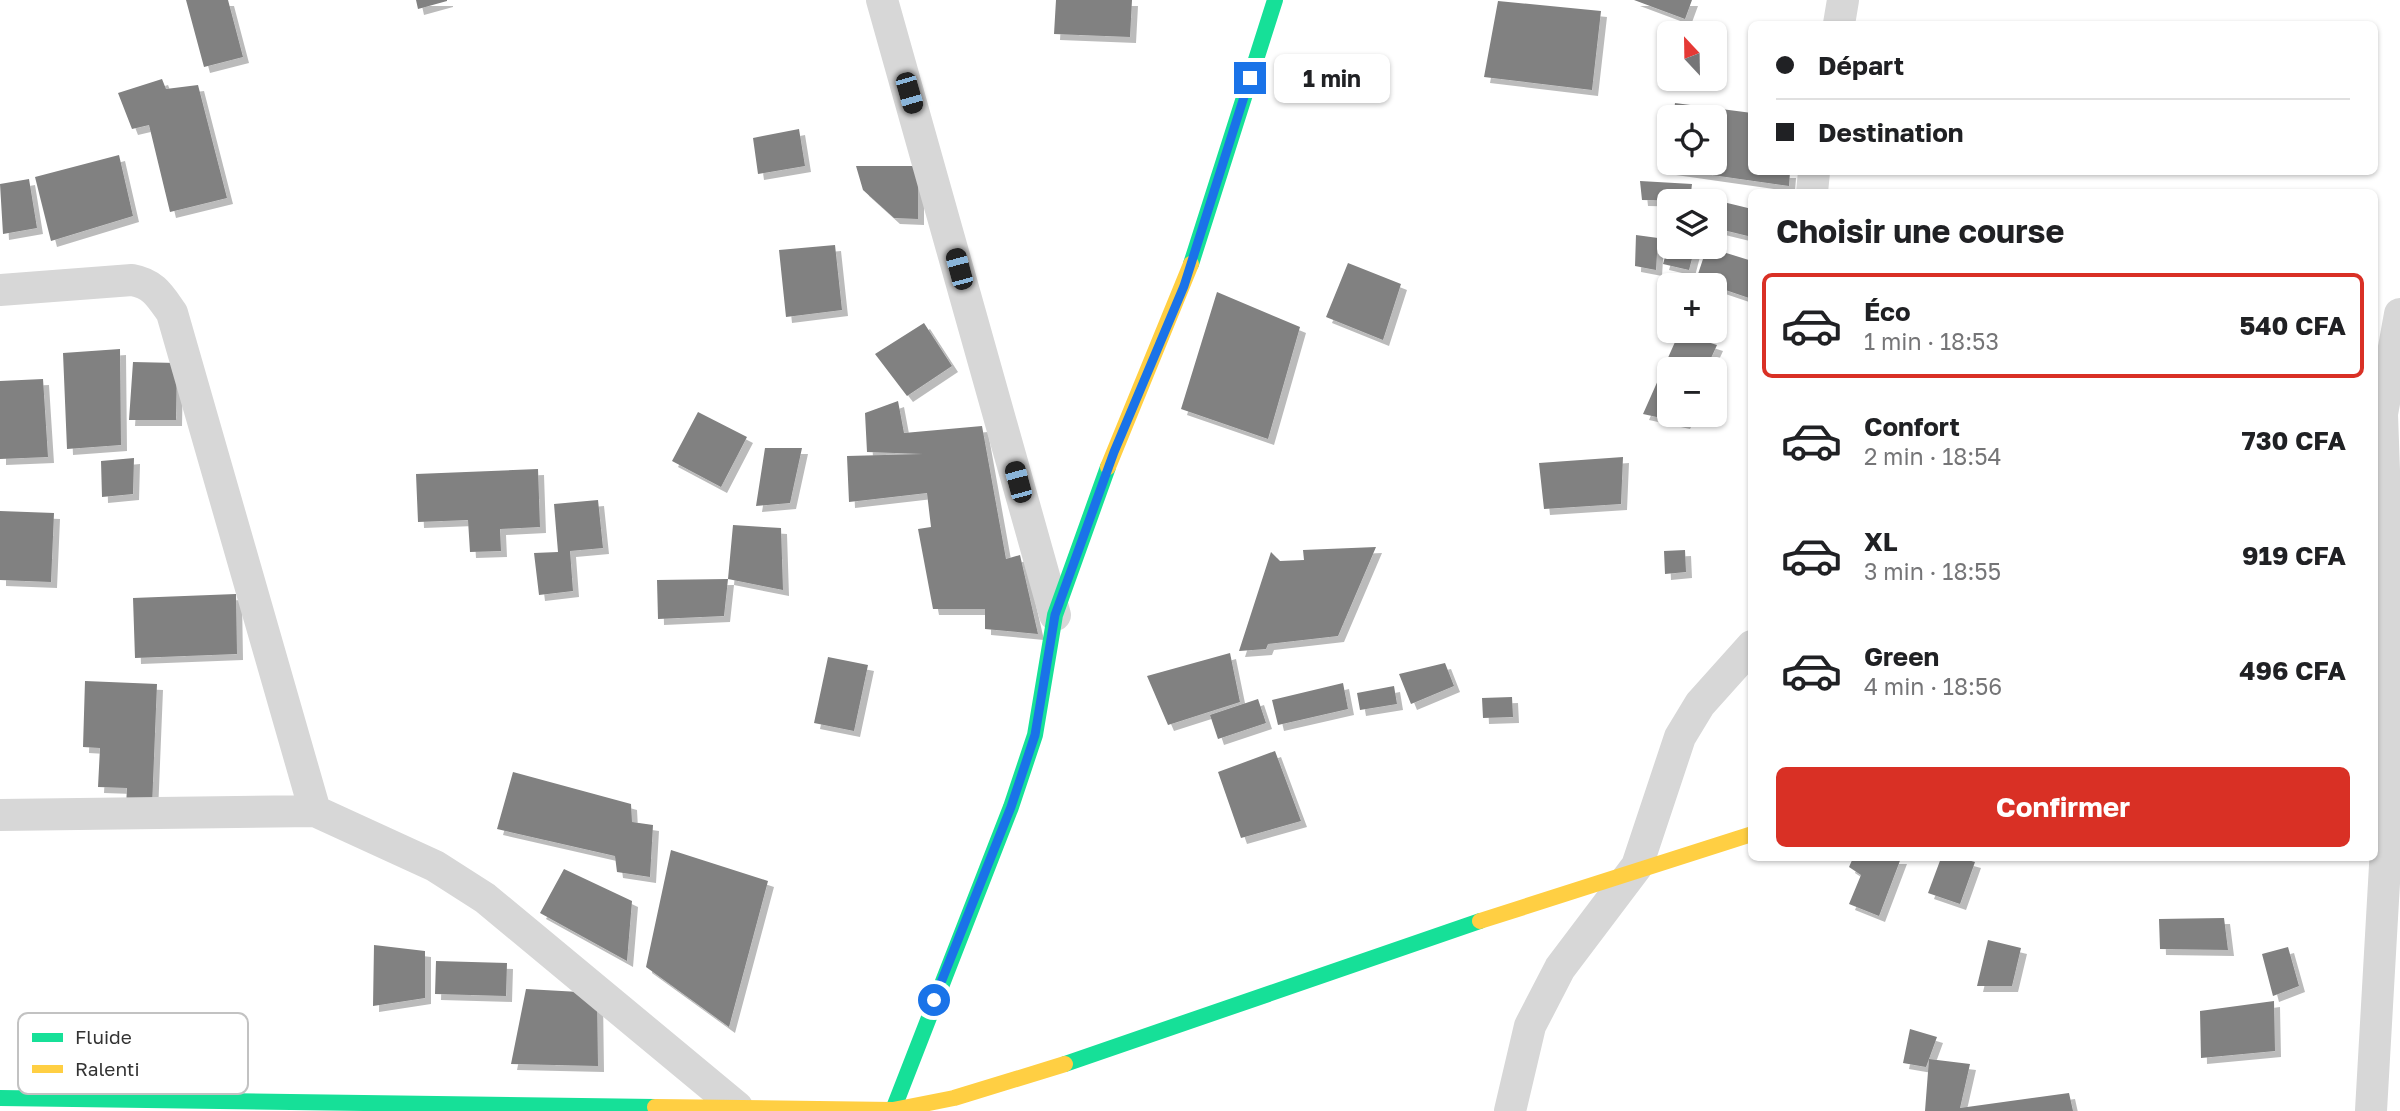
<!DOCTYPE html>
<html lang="fr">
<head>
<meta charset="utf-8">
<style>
  :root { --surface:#fff; --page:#f2f2f2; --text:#202124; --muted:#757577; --line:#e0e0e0; --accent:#d93025 }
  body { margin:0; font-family:"Golos Text",sans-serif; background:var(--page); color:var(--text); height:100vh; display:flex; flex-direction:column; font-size:26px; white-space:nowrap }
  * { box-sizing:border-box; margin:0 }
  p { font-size:23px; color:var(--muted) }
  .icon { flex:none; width:38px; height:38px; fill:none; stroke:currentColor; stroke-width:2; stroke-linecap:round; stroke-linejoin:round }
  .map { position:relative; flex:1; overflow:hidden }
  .sheet { position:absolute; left:1748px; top:189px; width:630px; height:672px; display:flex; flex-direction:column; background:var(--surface); border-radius:10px; box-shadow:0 2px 5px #0004 }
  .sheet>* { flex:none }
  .hud { position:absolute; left:1748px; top:21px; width:630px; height:154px; border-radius:10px; box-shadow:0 2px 5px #0004; display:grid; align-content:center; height:154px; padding:0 28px; background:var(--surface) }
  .needle { width:46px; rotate:338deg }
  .tools { position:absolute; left:1657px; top:21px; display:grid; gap:14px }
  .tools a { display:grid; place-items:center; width:70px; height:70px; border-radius:10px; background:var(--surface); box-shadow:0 2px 5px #0004; font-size:35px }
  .end { position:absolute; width:32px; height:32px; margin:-16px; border:9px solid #1a73e8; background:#fff; box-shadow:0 0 0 4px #fff }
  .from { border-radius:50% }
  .bubble { position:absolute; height:49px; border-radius:10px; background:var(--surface); box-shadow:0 2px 5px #0004; font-size:23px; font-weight:700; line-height:49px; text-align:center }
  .car { position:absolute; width:21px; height:42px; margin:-21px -10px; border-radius:9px; box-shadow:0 0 5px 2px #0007; background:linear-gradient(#222 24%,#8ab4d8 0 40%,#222 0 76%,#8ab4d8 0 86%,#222 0) }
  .hud b { display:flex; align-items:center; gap:24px; height:66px; font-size:26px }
  .hud b+b { border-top:2px solid var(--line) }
  .hud i { width:18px; height:18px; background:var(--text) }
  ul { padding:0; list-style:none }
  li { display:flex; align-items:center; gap:21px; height:105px; margin:0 14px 10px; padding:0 14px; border:4px solid transparent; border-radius:10px }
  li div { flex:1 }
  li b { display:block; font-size:26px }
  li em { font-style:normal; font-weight:700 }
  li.current { border-color:var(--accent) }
  li>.icon { width:63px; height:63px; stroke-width:1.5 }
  h2 { padding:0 28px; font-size:32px; line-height:84px }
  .primary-button { display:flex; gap:14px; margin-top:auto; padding:14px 28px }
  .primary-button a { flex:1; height:80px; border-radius:10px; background:var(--accent); color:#fff; font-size:28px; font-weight:700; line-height:80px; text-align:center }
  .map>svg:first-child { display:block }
  .building { fill:#818181; filter:url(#shadow) }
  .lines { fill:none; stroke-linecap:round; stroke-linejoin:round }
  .street { stroke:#d7d7d7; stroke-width:32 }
  .fast { stroke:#16e098; stroke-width:16 }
  .slow { stroke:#ffcf43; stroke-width:16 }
  .route { stroke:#1a73e8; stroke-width:9 }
  .key { fill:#fff; stroke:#c2c2c2; stroke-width:2 }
  .key-label { font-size:19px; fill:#333 }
</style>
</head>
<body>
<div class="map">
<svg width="2400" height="1111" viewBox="0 0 2400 1111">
  <defs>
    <filter id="shadow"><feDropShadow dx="6" dy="6" stdDeviation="0" flood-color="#0004"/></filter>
  </defs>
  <rect width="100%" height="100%" fill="#fff"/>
  <path class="building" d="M186,0H228L243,57L204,67Z
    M416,0H447V1L418,9Z
    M1056,0H1132L1130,37L1054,34Z
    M1634,0H1692L1685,19Z
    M1498,1L1601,11L1592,90L1484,77Z
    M162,79L166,89L198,85L227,198L170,212L149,125L132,129L118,93Z
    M1675,103L1752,113V172H1790L1789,186L1670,169V163H1715V117H1673Z
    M799,129L805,166L758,174L753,138Z
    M119,155L133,216L51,241L35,177Z
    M856,166H918V219L894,218L863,190Z
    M29,179L37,228L3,234L0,184Z
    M1640,181L1692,184L1690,201L1642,200Z
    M1715,200L1752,209V237L1715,228Z
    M1636,235L1658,238L1656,270L1635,266Z
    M835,245L842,310L786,317L779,250Z
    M1668,247H1695L1689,270L1663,264Z
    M1707,247L1752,261V299L1696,280Z
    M1348,263L1401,284L1383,340L1326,317Z
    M1217,292L1300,327L1268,439L1181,409Z
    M924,323L952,366L907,396L875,354Z
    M1679,333L1717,345L1706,369H1670V415H1688L1684,423L1643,414Z
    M120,349L121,445L67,449L63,353Z
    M133,362L177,363L176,420H129Z
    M43,379L48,457L0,459V381Z
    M898,401L904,433L982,426L1006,559L1020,555L1038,634L985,629V609H933L918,529L931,527L927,493L849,502L847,456L923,454L867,452L865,413Z
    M698,412L747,437L721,487L672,461Z
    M765,448H802L790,503L756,506Z
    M1623,457L1621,504L1544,509L1539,463Z
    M134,458L133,494L102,497L101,461Z
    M538,469L540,527L500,529L501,551L470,552L468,520L418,522L416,474Z
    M598,500L603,548L570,551L573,591L539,595L534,553L558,552L554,504Z
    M0,511L54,513L51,582L0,580Z
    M733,525L781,528L783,590L728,579Z
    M1376,547L1338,636L1268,644L1266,649L1239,651L1271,552L1280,561L1304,560L1303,550Z
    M1685,550L1686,572L1665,574L1664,551Z
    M728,579L724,616L658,619L657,580Z
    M236,594L237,654L135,658L133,598Z
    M1230,653L1240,702L1168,725L1147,676Z
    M828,657L868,665L854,731L814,723Z
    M1445,663L1454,686L1411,704L1399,674Z
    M85,681L157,684L152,807L126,806L127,788L98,787L100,748L83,747Z
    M1343,683L1348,709L1278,725L1272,700Z
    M1394,686L1397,704L1360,710L1357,693Z
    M1512,697L1513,717L1483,718L1482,698Z
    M1258,699L1266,723L1218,739L1210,715Z
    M1275,751L1301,821L1241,838L1218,772Z
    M513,772L631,804L632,822L653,825L650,877L617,872L615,856L497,829Z
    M671,850L768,881L729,1027L646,967Z
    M1853,858H1901L1879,916L1849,904L1861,875L1849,867Z
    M1941,858H1960L1975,862L1960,904L1928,893Z
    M564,869L632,901L627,961L540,913Z
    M2224,918L2228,950L2160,949L2159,919Z
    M1988,940L2021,948L2012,986H1977Z
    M374,945L425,951V998L373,1006Z
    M2288,947L2299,986L2273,996L2262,954Z
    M436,961L507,963L506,996L435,994Z
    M526,989L597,993L598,1066L511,1064Z
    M2274,1001L2275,1051L2201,1058L2200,1011Z
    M1910,1029L1937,1037L1926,1067L1903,1063Z
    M1929,1059L1970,1064L1960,1108L2069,1093L2073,1111H1925Z"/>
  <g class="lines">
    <path class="street" d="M882,0L1055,615
      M1839,24L1843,0
      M1812,192L1814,172
      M0,290L132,280C154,284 160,296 172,313L315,811
      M0,815L315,811L435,866L485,898L737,1107
      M1510,1111L1530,1026L1560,968L1637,866L1680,737L1700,704L1752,646
      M2371,1111L2393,725L2382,414L2400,314"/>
    <path class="fast" d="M1191,264L1275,0
      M1065,1064L1480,921
      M0,1098L655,1107
      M893,1110L1011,807L1035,735L1055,615L1108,467"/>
    <path class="slow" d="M1108,467L1191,264
      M1480,921L1752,834
      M655,1107L893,1110L954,1098L1065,1064"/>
  </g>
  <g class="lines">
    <path class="route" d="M934,1000L1011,807L1035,735L1055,615L1114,452L1184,286L1250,78"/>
  </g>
  <rect x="18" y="1013" width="230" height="81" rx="10" class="key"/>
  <rect x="32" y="1033" width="31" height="9" fill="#16e098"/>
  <rect x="32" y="1065" width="31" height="8" fill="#ffcf43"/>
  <g class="key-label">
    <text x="75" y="1044">Fluide</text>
    <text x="75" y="1076">Ralenti</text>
  </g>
</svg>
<div class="tools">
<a><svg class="needle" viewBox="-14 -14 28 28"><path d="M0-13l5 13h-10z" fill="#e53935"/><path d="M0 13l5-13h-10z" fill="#757577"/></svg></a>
<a><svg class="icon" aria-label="locate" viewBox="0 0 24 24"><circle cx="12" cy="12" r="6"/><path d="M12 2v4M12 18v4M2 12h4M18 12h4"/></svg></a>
<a><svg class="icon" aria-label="layers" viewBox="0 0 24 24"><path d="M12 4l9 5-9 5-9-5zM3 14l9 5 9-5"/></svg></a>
<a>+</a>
<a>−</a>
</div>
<i class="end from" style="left:934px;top:1000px"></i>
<i class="end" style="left:1250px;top:78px"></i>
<div class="bubble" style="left:1274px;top:54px;width:116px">1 min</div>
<i class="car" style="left:909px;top:93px;rotate:164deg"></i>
<i class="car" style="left:959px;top:269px;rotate:345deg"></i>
<i class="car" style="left:1018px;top:482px;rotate:345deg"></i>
<div class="hud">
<b><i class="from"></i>Départ</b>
<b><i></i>Destination</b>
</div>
<section class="sheet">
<h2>Choisir une course</h2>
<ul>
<li class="current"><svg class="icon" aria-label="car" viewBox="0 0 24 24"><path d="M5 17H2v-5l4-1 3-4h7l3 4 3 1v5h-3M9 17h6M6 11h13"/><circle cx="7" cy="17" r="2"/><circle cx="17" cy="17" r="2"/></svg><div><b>Éco</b><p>1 min · 18:53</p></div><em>540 CFA</em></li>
<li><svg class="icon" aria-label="car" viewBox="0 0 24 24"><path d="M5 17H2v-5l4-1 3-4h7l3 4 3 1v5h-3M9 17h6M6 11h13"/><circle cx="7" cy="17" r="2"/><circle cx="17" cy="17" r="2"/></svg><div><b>Confort</b><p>2 min · 18:54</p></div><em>730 CFA</em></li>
<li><svg class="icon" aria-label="car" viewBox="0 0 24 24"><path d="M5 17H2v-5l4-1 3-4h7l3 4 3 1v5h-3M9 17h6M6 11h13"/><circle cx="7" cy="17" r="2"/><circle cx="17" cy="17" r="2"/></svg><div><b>XL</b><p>3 min · 18:55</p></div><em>919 CFA</em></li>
<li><svg class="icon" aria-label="car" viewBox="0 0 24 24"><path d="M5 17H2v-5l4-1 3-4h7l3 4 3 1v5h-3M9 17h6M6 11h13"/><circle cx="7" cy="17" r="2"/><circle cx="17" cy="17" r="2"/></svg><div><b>Green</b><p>4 min · 18:56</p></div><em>496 CFA</em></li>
</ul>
<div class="primary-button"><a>Confirmer</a></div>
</section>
</div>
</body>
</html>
